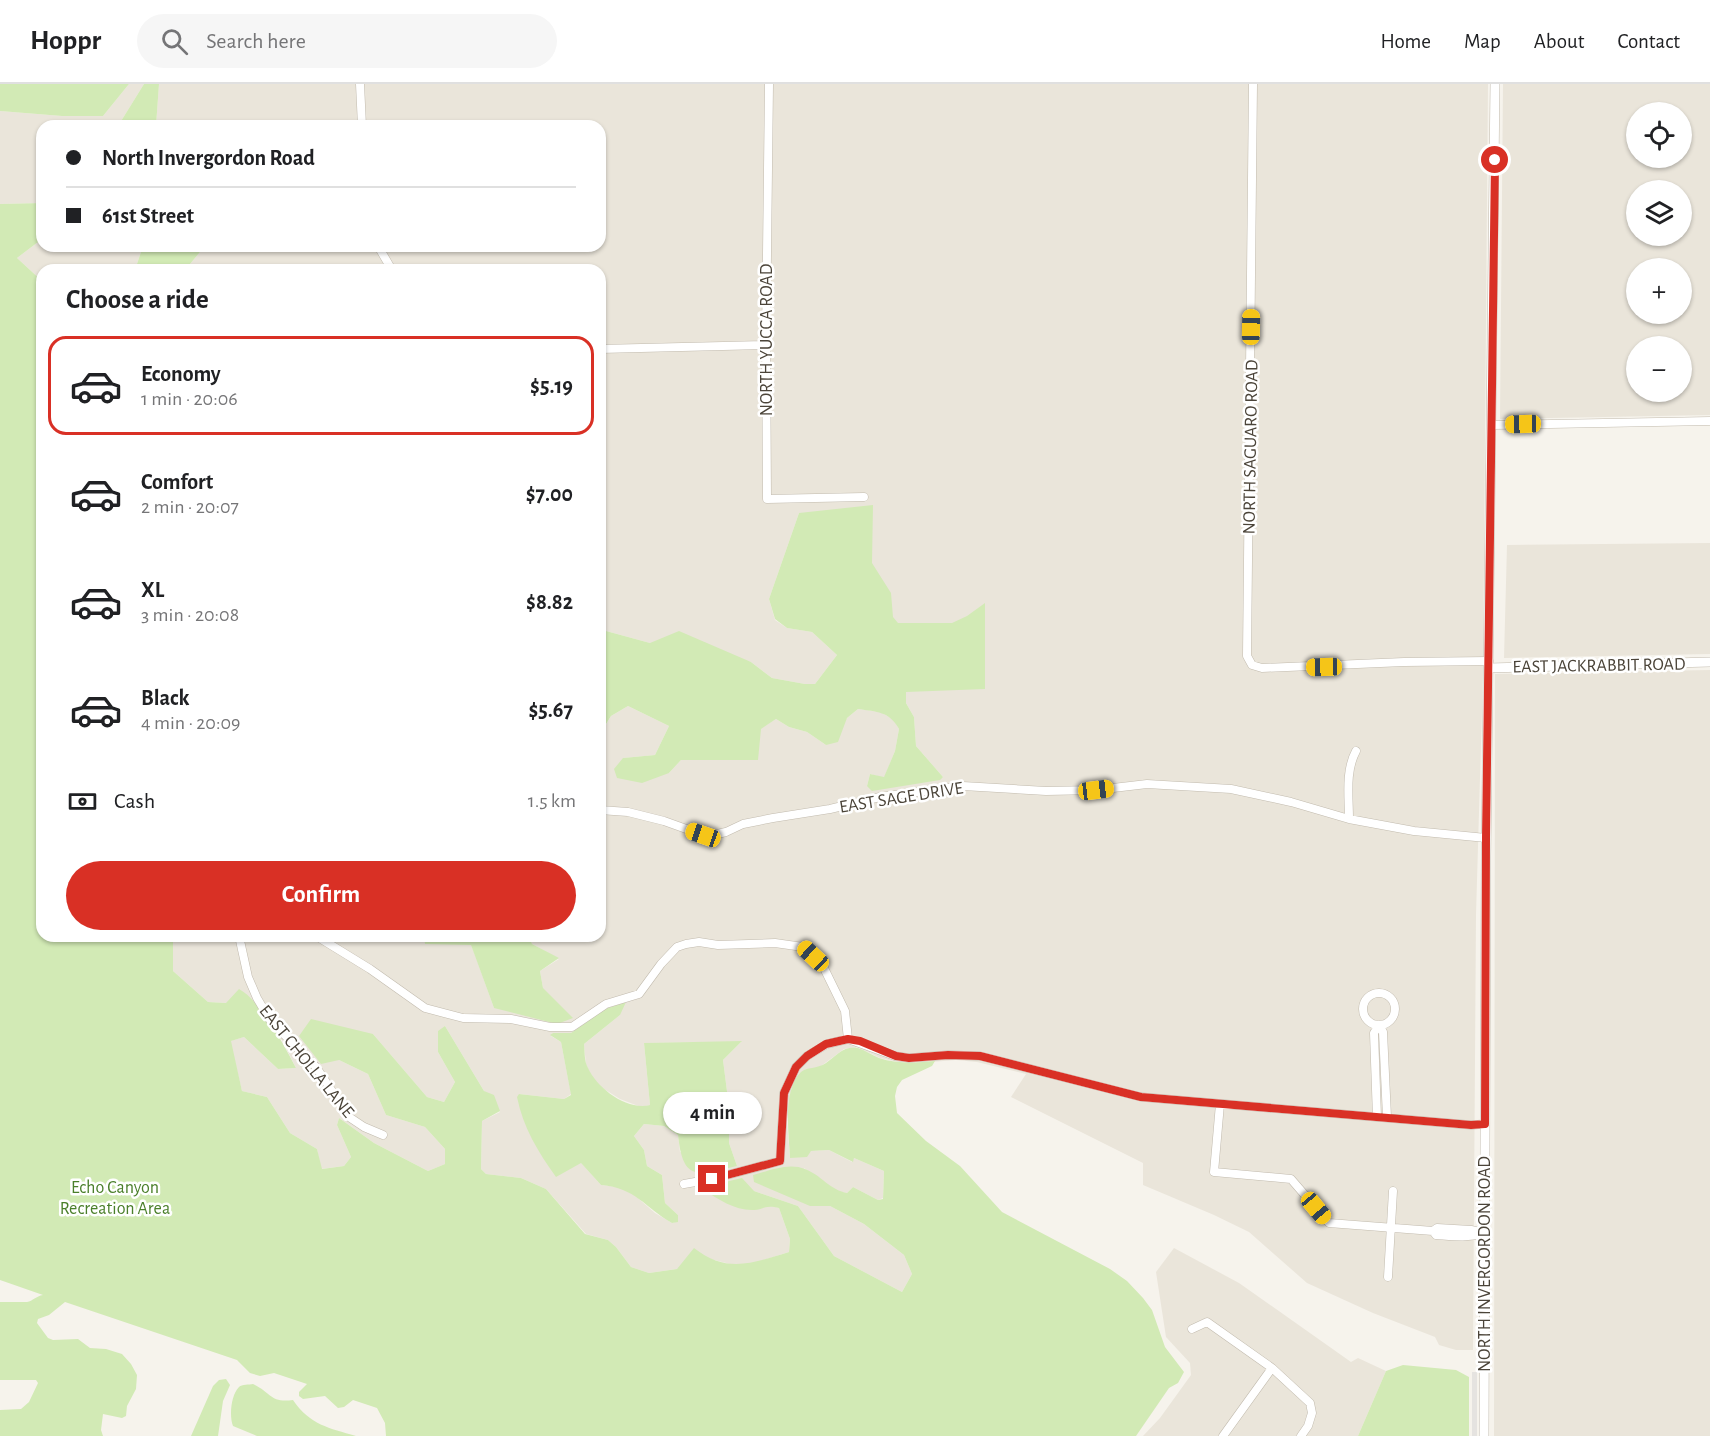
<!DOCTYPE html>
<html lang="en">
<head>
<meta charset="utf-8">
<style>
  :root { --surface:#fff; --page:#f6f6f6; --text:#202124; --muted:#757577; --line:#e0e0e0; --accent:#d93025 }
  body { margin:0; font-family:"Alegreya Sans",sans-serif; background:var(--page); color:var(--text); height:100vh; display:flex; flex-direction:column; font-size:22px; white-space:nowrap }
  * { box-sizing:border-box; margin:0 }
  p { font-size:20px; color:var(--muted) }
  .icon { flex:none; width:33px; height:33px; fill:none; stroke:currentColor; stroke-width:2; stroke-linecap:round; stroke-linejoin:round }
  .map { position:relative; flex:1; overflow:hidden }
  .side { position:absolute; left:36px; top:180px; width:570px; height:678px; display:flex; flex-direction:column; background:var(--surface); border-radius:18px; box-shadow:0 2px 4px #0004 }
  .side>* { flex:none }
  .hud { position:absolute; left:36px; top:36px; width:570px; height:132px; border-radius:18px; box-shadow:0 2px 4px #0004; display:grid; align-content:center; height:132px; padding:0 30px; background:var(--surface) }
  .tools { position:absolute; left:1626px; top:18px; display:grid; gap:12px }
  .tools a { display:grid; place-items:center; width:66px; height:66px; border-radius:50%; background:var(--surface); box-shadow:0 2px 4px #0004; font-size:30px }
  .end { position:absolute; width:27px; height:27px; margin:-14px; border:8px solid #d93025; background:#fff; box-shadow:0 0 0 3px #fff }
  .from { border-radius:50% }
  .bubble { position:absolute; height:42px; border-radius:21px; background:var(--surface); box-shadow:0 2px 4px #0004; font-size:20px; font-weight:700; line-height:42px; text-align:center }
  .car { position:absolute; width:18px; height:36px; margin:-18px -9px; border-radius:8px; box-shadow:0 0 4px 2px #0007; background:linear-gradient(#f5c518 24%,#345 0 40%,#f5c518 0 76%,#345 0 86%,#f5c518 0) }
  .hud b { display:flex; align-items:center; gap:21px; height:57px; font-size:22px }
  .hud b+b { border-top:2px solid var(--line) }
  .hud i { width:15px; height:15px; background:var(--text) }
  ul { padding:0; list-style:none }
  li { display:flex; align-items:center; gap:18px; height:99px; margin:0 12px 9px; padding:0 18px; border:3px solid transparent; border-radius:18px }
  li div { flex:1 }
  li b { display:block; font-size:22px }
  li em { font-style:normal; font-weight:700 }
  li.selected { border-color:var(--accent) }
  li>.icon { width:54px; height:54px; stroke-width:1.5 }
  h2 { padding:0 30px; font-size:27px; line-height:72px }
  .pay { display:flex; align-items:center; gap:15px; height:66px; padding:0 30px; font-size:22px }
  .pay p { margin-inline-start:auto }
  .action { display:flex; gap:12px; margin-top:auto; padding:12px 30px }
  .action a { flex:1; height:69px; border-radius:36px; background:var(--accent); color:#fff; font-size:24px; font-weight:700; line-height:69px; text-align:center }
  header { display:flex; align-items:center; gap:36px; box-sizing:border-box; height:84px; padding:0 30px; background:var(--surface); border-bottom:2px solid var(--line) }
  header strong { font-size:28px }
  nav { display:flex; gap:33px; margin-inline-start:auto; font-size:21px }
  .search { width:420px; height:54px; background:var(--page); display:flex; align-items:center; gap:15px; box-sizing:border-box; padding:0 21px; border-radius:33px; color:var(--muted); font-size:22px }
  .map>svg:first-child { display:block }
  .residential { fill:#eae5da; fill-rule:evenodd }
  .green { fill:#d2eab5 }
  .parking { fill:#e5e3e0 }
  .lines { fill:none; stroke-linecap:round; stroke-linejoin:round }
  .minor-casing { stroke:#c2bbae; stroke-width:9 }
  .tertiary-casing { stroke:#c2bbae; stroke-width:10 }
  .minor { stroke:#fff; stroke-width:8 }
  .tertiary { stroke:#fff; stroke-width:9 }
  .route { stroke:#d93025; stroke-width:8 }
  .labels { text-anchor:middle; stroke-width:5; stroke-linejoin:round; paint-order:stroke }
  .street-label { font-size:18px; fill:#4b4439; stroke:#fff }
  .park-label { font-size:18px; fill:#4a7f2a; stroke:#fff }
</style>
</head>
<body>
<header>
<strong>Hoppr</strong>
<div class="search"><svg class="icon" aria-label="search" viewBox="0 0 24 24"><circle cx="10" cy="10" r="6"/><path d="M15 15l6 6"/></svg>Search here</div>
<nav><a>Home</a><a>Map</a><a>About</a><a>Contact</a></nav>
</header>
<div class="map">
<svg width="1710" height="1352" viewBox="0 0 1710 1352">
  <rect width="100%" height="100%" fill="#f6f3ec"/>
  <path class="residential" d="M129,0H144L118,42H42V119L0,120V27L62,32H103Z
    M159,0H1488L1483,591L1476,831L1473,1266H1456L1439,1261L1435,1253L1373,1229L1307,1199L1249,1148L1214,1131L1143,1101V1079L1011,1013L1026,990L977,978L956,976L918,979L898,978L880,974L857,963L844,965L817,985H806L792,1000L787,1038L790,1074L811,1067L829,1066L852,1078L854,1074L884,1087L883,1114L878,1116L853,1103L847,1109L838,1108L804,1084L810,1122H830L864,1140L904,1171L912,1190L902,1208L834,1172L798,1122L754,1107L704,1103L779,1124L790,1155L789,1168L751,1180L734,1181L706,1174L677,1185L649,1189L631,1183L616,1163L608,1156L586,1150L546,1105L521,1094L486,1090L481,1085L482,1037L500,1028L484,1007L445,942L438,968L455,998L444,1018L427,1013L373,950L339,976L368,990L386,1031L425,1043L445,1065V1080L428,1087L374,1059L339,1034L337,1041L351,1073L344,1082L321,1085L317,1065L290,1049L267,1013L242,1007L230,957L244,953L278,985L296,984L282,956L226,919L208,918L173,887V852H217L224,857H233V852H424L426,860H471L494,924L543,904L540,887L559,875L532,860L529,852H600V651L611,632L628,622L669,642L655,671L623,674L669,689L681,676L712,675L776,635L789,643L807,648L826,661L847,634L858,625L881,628L894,636L899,645L895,667L884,694L870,690L867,702L943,693L916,662L914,633L799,429L769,515L775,536L787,544L812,548L837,571L815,600H805L772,594L751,578L650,559L606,547L600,540V186H188L190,180L205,162H600V42H156ZM605,925L620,931L584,960L586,981L596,1000L620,1015L641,1023L650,1021L644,959L741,958L723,976L729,1023V1059L737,1082L680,1068L678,1051L664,1042L644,1040L634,1052L644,1066L647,1082L662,1091L665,1119L678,1131V1137L672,1139L655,1129L632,1109L618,1103L601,1101L519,1010L564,1015L571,1010L561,958L551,952L553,949H571Z
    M1503,0H1710V331L1500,335ZM1682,28V74H1636V28ZM1682,106V152H1636V106ZM1682,184V230H1636V184ZM1682,262V308H1636V262Z
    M42,155V162L108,164L143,162L135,186H42V197L17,174Z
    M1710,459V570L1504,574L1507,461Z
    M1710,586V1352H1494L1495,590Z
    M1174,1164L1239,1199L1351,1278L1358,1274L1386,1287L1358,1352H1143L1160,1334L1191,1291L1190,1279L1166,1253L1156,1188Z"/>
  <path class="green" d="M0,0H129L103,32H62L0,27Z
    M144,0H159L156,42H118Z
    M42,119V155L17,174L42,197V852H173V887L208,918L226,919L239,905C261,917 284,961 296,984L278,985L244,953L231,957L242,1007L267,1013L290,1049L317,1065L322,1085L344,1082L351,1073L337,1041L339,1034L374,1059L428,1087L445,1080V1065L425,1043L386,1031L368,990L339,976L321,980L299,952L311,935L373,950L427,1013L444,1018L455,998L438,968V947L445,942L484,1007L494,1011L500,1027L482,1037L481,1085L486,1090L521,1094L546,1105L585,1150L608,1156L616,1163L631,1183L649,1189L677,1185L694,1164C727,1190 753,1179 789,1168L790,1155L779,1124C763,1120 763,1127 752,1126C734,1126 718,1115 704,1106V1103L742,1094L754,1107L798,1122L834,1172L902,1208L912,1190L904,1171L864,1140L830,1122H810L754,1098L753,1091C768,1087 789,1078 805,1085C821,1091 830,1106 847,1109L853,1103L878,1116L883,1115L884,1087L854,1074L853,1078L829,1066L811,1067L807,1073L790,1074C789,1050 782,1006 801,988C806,983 817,985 826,979C836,972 844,961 858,964C865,966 872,971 879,974C897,980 916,979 935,977L932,982L902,996L897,1003L895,1012L897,1029L926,1057L960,1082L1002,1128L1110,1185L1127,1197L1143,1214L1152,1226L1165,1263L1184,1288L1178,1299L1169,1304L1136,1352H386L385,1339L377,1324L353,1316L344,1323L338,1324L325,1312L303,1315L299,1312V1308L307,1300L274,1289L260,1292L250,1289L237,1276L65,1218L49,1231L38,1235L37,1239L48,1254L53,1256L78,1255L90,1264L106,1265L122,1270L131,1280L137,1291L136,1305L127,1322L126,1332L122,1334L103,1330L101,1346L103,1352H0V1326L21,1325L29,1318L38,1299L36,1296H0V1218H27C33,1217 36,1212 43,1211L0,1196V120Z
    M143,162H205L190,180L188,186H135Z
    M873,421L872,479L891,509L893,533L898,539H952L967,532L985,519V605L906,608V619L914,633L916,662L943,693L940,696L872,707L867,702L870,690L884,693L895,667L899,645C889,627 877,628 858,625L847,634L838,658L826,661L807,648L789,643L776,635L761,645L758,676H681L669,689L642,699L617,694L614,685L623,674L655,671L669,642L628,622L611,632L600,650V540L606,547L650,559L679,547L751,578L772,594L805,600H815L837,571L812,548L787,544L775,535L769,515L799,429Z
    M424,852H529L532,860L559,874L540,887L543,904L573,934L557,940L494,924L471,861L425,860Z
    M626,918L620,931L584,960C585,968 584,977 588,984C597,1004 627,1027 650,1021L644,959L742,957L723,976L729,1023V1059L737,1082C698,1091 683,1099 678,1051L664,1042L644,1040L634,1052L644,1066L647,1082L662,1091L665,1119L678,1131V1138L672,1139C644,1123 636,1104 601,1101L581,1079L556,1093C538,1068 523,1043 517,1013L519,1010L564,1015L571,1011L561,958L550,951L553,949H571L605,925Z
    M1403,1281L1456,1286L1469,1293V1352H1358L1386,1287Z
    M226,1295L230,1301L223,1317L218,1352H191L213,1302L219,1296Z
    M253,1300C272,1309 270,1319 293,1316C310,1341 329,1344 356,1352H257L233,1342C229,1332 231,1311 239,1303C242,1300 249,1301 253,1300Z"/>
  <path class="parking" d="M1472,1288H1477V1352H1472Z"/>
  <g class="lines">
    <defs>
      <path id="minor" d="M360,0L362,42
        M769,0L766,255L767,415L864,413
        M1253,0L1247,572L1252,581L1262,584L1404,578L1489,577
        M378,162L392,186
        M600,265L766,261
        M1492,341L1710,337
        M600,726L628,728L664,737L703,751H713L726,748L743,740L773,734L830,725L880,713L963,702L1046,707L1096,706L1147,700L1231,705L1291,718L1349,735L1414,747L1486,754
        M1349,735C1349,713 1345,687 1356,667
        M239,852L248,893L257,914L270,936L316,983L349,1033L364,1043L383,1051
        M309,852L318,853L370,885L425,924L463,934L511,935L550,943H572L606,920L639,910L661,880L677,863L686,860L699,858L718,861L775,859L803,863L823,882L845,927L848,955
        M1363 925a16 16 0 1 1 32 0a16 16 0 1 1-32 0Z
        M1220,1020L1214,1088L1291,1095L1329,1139L1433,1147L1437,1144L1471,1146L1484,1149
        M1377,1033L1374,949L1379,941L1383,948L1387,1033
        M684,1100L712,1095L780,1077L784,1009L796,983L807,972L827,960L848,955L895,972L909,974L948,971L980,972L1141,1013L1471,1041L1485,1040
        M1433,1147L1436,1151C1452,1152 1467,1154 1482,1150
        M1388,1193L1393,1107
        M1192,1245L1207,1238L1272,1284L1310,1319L1312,1329L1308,1342L1301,1352
        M1223,1352L1272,1284"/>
      <path id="tertiary" d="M1489,584L1710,578
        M1484,1352L1486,772L1495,0"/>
    </defs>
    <use href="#minor" class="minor-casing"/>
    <use href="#tertiary" class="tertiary-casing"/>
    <use href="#minor" class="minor"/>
    <use href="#tertiary" class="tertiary"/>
  </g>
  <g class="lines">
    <path class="route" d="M712,1095L780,1077L784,1009L796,983L807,972L826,960L848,955L860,957L896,972L909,974L948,971L980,972L1141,1013L1471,1041L1485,1040L1486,754L1495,76"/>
  </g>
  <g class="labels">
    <g class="street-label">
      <text transform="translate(766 256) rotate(-90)" y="6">NORTH YUCCA ROAD</text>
      <text transform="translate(1250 363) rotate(-89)" y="6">NORTH SAGUARO ROAD</text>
      <text transform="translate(1599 581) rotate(-1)" y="6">EAST JACKRABBIT ROAD</text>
      <text transform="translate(901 713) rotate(-9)" y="6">EAST SAGE DRIVE</text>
      <text transform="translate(307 977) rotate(51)" y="6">EAST CHOLLA LANE</text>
      <text transform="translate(1484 1180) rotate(-90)" y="6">NORTH INVERGORDON ROAD</text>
    </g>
    <g class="park-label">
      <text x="115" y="1109">Echo Canyon<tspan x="115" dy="21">Recreation Area</tspan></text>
    </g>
  </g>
</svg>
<div class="tools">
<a><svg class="icon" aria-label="locate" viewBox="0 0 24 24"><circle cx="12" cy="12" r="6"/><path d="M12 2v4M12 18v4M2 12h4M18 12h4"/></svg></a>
<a><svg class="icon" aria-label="layers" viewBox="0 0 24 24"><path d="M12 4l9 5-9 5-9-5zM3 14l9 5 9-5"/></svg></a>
<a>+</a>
<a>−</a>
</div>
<i class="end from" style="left:1495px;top:76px"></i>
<i class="end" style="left:712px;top:1095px"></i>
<div class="bubble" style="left:663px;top:1008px;width:99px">4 min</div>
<i class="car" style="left:1251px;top:243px;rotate:1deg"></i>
<i class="car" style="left:1523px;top:340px;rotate:269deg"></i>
<i class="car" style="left:1324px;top:583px;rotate:269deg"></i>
<i class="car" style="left:1096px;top:706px;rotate:83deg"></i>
<i class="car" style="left:703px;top:751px;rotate:289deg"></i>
<i class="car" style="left:813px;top:872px;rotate:313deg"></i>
<i class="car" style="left:1316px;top:1124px;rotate:140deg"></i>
<div class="hud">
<b><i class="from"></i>North Invergordon Road</b>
<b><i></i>61st Street</b>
</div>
<section class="side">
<h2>Choose a ride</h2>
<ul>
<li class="selected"><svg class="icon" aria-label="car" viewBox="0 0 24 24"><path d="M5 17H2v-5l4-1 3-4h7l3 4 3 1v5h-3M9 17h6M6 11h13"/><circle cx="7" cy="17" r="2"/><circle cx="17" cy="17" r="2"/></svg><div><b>Economy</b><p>1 min · 20:06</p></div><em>$5.19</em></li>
<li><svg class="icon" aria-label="car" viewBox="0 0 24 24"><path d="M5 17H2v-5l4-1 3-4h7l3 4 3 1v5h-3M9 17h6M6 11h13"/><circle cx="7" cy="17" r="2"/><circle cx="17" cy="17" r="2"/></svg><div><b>Comfort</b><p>2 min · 20:07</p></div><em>$7.00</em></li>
<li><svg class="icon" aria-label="car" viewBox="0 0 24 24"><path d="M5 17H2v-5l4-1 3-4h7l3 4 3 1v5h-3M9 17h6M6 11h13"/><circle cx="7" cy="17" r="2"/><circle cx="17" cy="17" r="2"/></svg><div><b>XL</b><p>3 min · 20:08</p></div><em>$8.82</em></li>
<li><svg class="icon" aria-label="car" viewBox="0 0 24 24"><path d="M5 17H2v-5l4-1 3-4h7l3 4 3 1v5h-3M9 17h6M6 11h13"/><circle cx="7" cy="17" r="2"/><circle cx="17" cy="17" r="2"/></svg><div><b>Black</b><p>4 min · 20:09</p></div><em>$5.67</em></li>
</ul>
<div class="pay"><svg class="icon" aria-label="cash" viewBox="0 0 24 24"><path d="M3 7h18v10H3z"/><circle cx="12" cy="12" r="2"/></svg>Cash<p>1.5 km</p></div>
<div class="action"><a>Confirm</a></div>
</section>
</div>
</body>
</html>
